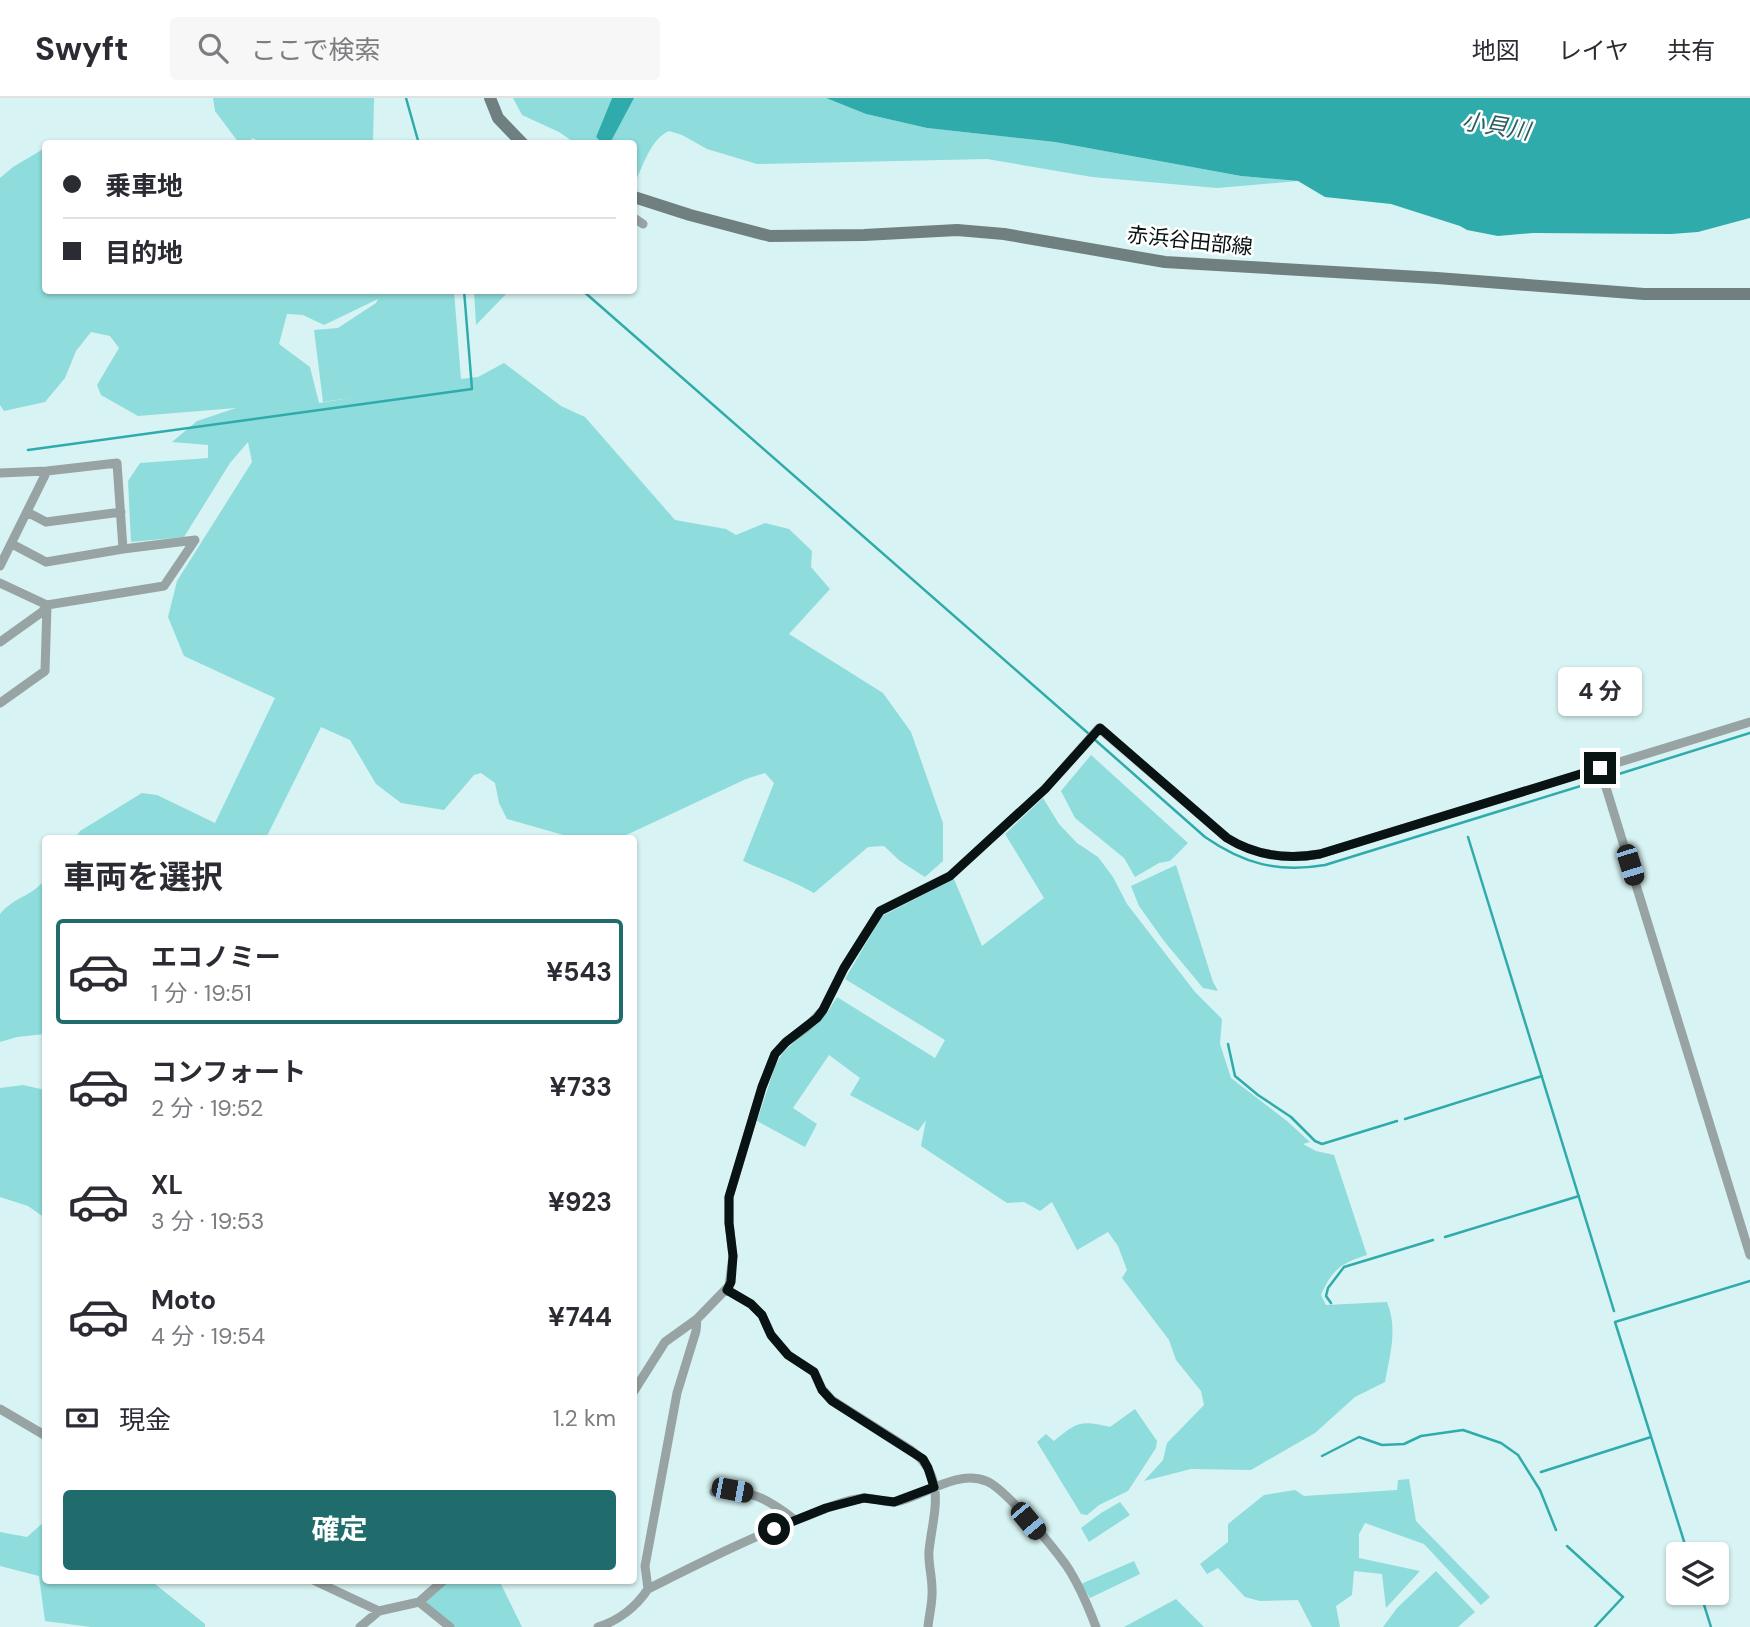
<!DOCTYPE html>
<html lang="ja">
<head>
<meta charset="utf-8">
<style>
  :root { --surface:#fff; --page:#f7f7f7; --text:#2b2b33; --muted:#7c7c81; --line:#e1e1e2; --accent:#206c6d }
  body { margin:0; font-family:"DM Sans","Noto Sans JP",sans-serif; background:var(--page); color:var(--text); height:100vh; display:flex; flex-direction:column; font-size:26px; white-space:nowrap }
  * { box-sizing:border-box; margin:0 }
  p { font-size:23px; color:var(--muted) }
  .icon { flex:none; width:38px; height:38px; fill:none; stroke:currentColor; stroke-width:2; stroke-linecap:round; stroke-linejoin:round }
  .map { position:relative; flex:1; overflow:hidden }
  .sheet { position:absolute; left:42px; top:737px; width:595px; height:749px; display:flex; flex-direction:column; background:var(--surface); border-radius:7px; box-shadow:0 2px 5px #0004 }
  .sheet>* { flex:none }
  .guide { position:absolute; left:42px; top:42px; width:595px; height:154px; border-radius:7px; box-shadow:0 2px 5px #0004; display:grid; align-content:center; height:154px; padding:0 21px; background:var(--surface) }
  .tools { position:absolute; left:1666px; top:1444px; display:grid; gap:14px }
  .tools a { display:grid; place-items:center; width:63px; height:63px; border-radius:7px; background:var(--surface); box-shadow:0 2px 5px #0004; font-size:35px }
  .end { position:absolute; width:32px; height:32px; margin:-16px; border:9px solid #0a1313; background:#fff; box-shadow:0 0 0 4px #fff }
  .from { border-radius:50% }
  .bubble { position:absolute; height:49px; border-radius:7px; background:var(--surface); box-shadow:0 2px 5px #0004; font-size:23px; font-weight:700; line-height:49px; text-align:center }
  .car { position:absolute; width:21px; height:42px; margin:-21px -10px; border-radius:9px; box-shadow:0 0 5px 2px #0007; background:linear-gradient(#222 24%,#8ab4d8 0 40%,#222 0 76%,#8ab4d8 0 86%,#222 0) }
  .guide b { display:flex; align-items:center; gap:24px; height:66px; font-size:26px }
  .guide b+b { border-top:2px solid var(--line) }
  .guide i { width:18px; height:18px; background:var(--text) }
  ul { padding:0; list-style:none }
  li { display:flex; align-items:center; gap:21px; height:105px; margin:0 14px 10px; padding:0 7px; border:4px solid transparent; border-radius:7px }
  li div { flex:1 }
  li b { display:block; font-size:26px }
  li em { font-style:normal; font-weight:700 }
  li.active { border-color:var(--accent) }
  li>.icon { width:63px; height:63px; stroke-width:1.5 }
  h2 { padding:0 21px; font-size:32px; line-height:84px }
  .pay { display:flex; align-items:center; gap:18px; height:77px; padding:0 21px; font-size:26px }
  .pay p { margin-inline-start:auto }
  .action { display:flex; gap:14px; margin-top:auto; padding:14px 21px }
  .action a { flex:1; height:80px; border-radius:7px; background:var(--accent); color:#fff; font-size:28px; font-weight:700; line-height:80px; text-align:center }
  header { display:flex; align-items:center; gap:42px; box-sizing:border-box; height:98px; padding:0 35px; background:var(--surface); border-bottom:2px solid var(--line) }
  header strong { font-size:33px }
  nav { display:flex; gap:38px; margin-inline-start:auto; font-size:24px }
  .search { width:490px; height:63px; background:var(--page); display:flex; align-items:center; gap:18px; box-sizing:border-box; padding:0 24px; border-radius:7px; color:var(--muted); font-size:26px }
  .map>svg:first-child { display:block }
  .green { fill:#8fdcdc; fill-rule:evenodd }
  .water { fill:#2fabac }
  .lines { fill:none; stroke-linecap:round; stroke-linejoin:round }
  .stream { stroke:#2fabac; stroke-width:2.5 }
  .street { stroke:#98a3a3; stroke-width:9 }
  .secondary { stroke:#708080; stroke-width:12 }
  .route { stroke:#0a1313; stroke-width:9 }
  .labels { text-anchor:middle; stroke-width:5; stroke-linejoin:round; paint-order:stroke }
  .street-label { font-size:21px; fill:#0a1313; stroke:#fff }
  .water-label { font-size:23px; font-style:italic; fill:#2e5f60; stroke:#fff }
</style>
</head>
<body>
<header>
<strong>Swyft</strong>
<div class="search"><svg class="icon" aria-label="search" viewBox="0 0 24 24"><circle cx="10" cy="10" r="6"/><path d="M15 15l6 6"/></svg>ここで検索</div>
<nav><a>地図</a><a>レイヤ</a><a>共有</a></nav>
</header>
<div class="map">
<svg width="1750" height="1529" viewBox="0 0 1750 1529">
  <rect width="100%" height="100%" fill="#d8f3f3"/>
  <path class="green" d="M213,0H374L373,45L266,46L252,40L249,45H239L215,13Z
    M513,0H612L596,39L600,43L599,46L575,45L559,34L522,17Z
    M633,0H826L866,16L927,30L1055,44L1241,78L1298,83L1217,90L1092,79L987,61L757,66L707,51L682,37L669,33C652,40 644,65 637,80L634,79V46H608Z
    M45,50L46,192L454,193L461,281L478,279L504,265L561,308L585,319L675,422L726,431L736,437L765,425L789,431L812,453L811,469L830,491L789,536L883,595L911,634L943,725V763L925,779L900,763L884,748L868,749L814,795C791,782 767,774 743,763L774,685L765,675L746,681L620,740H574L507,721L499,705L495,685L481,675L474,677L444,712L401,705L376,686L350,642L321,629L266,740H75L80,733L142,695L157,697L215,725L275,600L184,558L168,519L177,483L252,364L248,344L230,365L184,439L131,444L128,383L140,365L208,360V347L172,344L197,323L236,310L138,318L101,297L97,287L119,250L110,238L91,234L76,253L65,280L45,304L4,313L0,307V80L13,69ZM378,201L376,205L338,230L314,232L323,304L361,298L319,305L310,269L279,246L287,216L303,217L324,227Z
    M474,192H509V193L476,227Z
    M1091,657L1188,745L1170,763L1159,765L1135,779L1124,760L1075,720L1061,693Z
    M1043,700L1059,726L1077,745L1098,759L1113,779L1127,806L1195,894L1222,921L1220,946L1231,980L1287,1023L1310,1044L1303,1046L1316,1053L1334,1057L1367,1157C1342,1165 1332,1171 1321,1197L1326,1207L1387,1204C1398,1231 1390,1256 1385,1284L1355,1299L1315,1335L1251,1372L1191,1371L1144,1383L1163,1362L1167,1345L1204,1307L1201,1293L1176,1262L1169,1242L1122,1180L1127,1172L1118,1148L1108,1134L1077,1152L1052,1104L1040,1113L1024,1104L1007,1105L921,1048L926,1022L918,1033L850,997L860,980L829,957L793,1010L817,1026L805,1049L757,1023L775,968L783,954L827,915L837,899L935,960L945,942L845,881L882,818L954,781L982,848L1044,800L1005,736Z
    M1176,767L1213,884L1218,893L1203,890L1164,843L1139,808L1131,788Z
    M45,781V936L17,939L0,944V816C15,798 32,799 45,781Z
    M23,987L45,992V1120L28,1108L0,1099V990Z
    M1135,1311L1157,1343L1156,1350L1128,1393L1099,1407L1087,1417L1081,1416L1037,1344L1046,1336L1054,1343C1077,1324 1080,1322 1110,1329Z
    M1409,1381L1416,1423L1490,1499L1481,1507L1424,1446L1365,1425L1359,1436V1460L1420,1473L1386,1510L1382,1476L1354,1473L1352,1497L1336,1508L1340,1529H1312L1298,1502L1260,1503L1245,1499L1218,1470L1207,1476L1200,1466L1228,1444V1426L1264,1397L1295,1392L1304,1398L1397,1392L1398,1382Z
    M1120,1404L1130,1417L1089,1444L1081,1430L1101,1415Z
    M45,1423L46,1482H150L205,1526V1529H91L45,1523L39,1478L0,1468V1434L27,1439Z
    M1134,1463L1140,1476L1090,1500L1081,1486Z
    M1436,1473L1475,1514L1458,1529H1383L1397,1510Z
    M448,1482H499L522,1529H454L426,1504Z
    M1176,1501L1204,1529H1124Z"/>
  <path class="water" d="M612,0H634L610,45H599L600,43L596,39Z
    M826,0H1750V120L1698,134L1671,136L1533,135L1498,138L1467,132L1460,128L1391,106L1325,99L1298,83L1241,78L1055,44L927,30L866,16Z"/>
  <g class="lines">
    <path class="stream" d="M406,0L419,46
      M582,192L1089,636
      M28,352L472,291L464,192
      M1094,641L1205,739C1244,766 1278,775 1325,767L1600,682
      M1606,680L1750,635
      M1468,739L1614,1213
      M1228,946L1235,978L1258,997L1291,1019L1315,1043L1322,1046L1397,1023
      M1405,1021L1542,978
      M1445,1139L1579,1098
      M1331,1205L1326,1198L1328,1190L1344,1169L1433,1142
      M1322,1358L1359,1339L1382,1347L1404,1346L1421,1338L1463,1332L1501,1345L1518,1357L1540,1392L1556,1432
      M1541,1374L1651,1339
      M1567,1448L1623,1499L1595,1529
      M1688,1456L1615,1224L1750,1183
      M1700,1494L1711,1529"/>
    <path class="street" d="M634,120L643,126
      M0,375L47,373L117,365L123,451L195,442
      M27,414L46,424L121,414
      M12,446L46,464L123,451
      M0,468L47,373
      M0,485L47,507L164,488L195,442
      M0,544L42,514L47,507
      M0,605L45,573L47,507
      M1600,670L1750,1157
      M727,1192L751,1206L762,1217L771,1237L788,1257L814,1274L822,1291L832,1302L911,1352C948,1380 933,1415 929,1453C928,1465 932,1478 932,1491C933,1503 929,1517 928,1529
      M634,1293L665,1244L697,1221L729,1188L733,1158L729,1125V1099L762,989L775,956L786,944L807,929L823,912L844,870L880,813L950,778L1045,691L1099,630L1227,740C1256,758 1286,762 1320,756L1750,624
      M0,1311L46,1338
      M714,1394C749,1390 768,1401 795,1422
      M313,1482L379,1513
      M648,1491L645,1468L677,1295L696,1233L697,1221
      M419,1504L450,1529
      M360,1529L379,1513L419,1504L444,1482
      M598,1529C618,1523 636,1509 648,1491C700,1465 753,1438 807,1418C824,1411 845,1402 863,1400C873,1399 884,1405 895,1404C923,1399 956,1371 986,1383C1004,1389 1053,1449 1066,1467C1079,1486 1088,1508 1096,1529"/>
    <path class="secondary" d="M490,0L498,20L523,46
      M634,99L690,117L770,138L864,137L957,132L1004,136L1165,164L1437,180L1644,196H1750"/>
  </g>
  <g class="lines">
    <path class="route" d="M774,1431L826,1410L864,1400L894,1404L934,1389L928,1370L923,1361L832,1303L822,1292L814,1274L788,1257L771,1237L762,1217L751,1206L727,1192L731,1184L733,1158L729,1125V1099L762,989L775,956L786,944L817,920L823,912L844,870L880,813L950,778L1045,691L1100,630L1227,740C1256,758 1286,762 1320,756L1600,670"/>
  </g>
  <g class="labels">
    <g class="street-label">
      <text transform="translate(1190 143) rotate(6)" y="7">赤浜谷田部線</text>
    </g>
    <g class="water-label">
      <text transform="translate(1496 28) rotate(9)" y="8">小貝川</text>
    </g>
  </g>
</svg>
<div class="tools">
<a><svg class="icon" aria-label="layers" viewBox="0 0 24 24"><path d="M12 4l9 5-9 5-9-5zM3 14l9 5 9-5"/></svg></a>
</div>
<i class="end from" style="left:774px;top:1431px"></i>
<i class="end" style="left:1600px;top:670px"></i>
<div class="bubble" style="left:1558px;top:569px;width:84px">4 分</div>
<i class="car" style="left:1630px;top:767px;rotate:163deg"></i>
<i class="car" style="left:732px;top:1392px;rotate:101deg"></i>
<i class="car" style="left:1028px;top:1423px;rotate:140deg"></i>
<div class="guide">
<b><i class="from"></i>乗車地</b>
<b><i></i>目的地</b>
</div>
<section class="sheet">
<h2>車両を選択</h2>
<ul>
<li class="active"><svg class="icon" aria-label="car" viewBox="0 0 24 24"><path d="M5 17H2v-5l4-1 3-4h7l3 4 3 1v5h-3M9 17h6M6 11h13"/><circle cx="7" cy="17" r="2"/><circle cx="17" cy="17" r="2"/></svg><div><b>エコノミー</b><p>1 分 · 19:51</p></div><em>¥543</em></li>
<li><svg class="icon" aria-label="car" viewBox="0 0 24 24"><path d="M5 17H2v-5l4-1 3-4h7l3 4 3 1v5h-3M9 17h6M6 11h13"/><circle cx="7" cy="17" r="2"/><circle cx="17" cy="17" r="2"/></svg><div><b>コンフォート</b><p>2 分 · 19:52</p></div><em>¥733</em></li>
<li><svg class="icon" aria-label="car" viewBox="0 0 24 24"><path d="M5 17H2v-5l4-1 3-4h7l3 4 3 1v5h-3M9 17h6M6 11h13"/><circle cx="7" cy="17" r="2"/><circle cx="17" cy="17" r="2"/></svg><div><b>XL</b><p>3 分 · 19:53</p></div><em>¥923</em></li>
<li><svg class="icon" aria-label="car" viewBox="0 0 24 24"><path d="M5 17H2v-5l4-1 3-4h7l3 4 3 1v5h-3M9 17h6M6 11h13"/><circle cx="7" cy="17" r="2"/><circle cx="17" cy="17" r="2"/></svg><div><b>Moto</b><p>4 分 · 19:54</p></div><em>¥744</em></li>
</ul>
<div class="pay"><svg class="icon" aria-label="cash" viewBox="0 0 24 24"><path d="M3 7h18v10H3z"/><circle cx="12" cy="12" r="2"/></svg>現金<p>1.2 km</p></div>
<div class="action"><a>確定</a></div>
</section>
</div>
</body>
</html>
